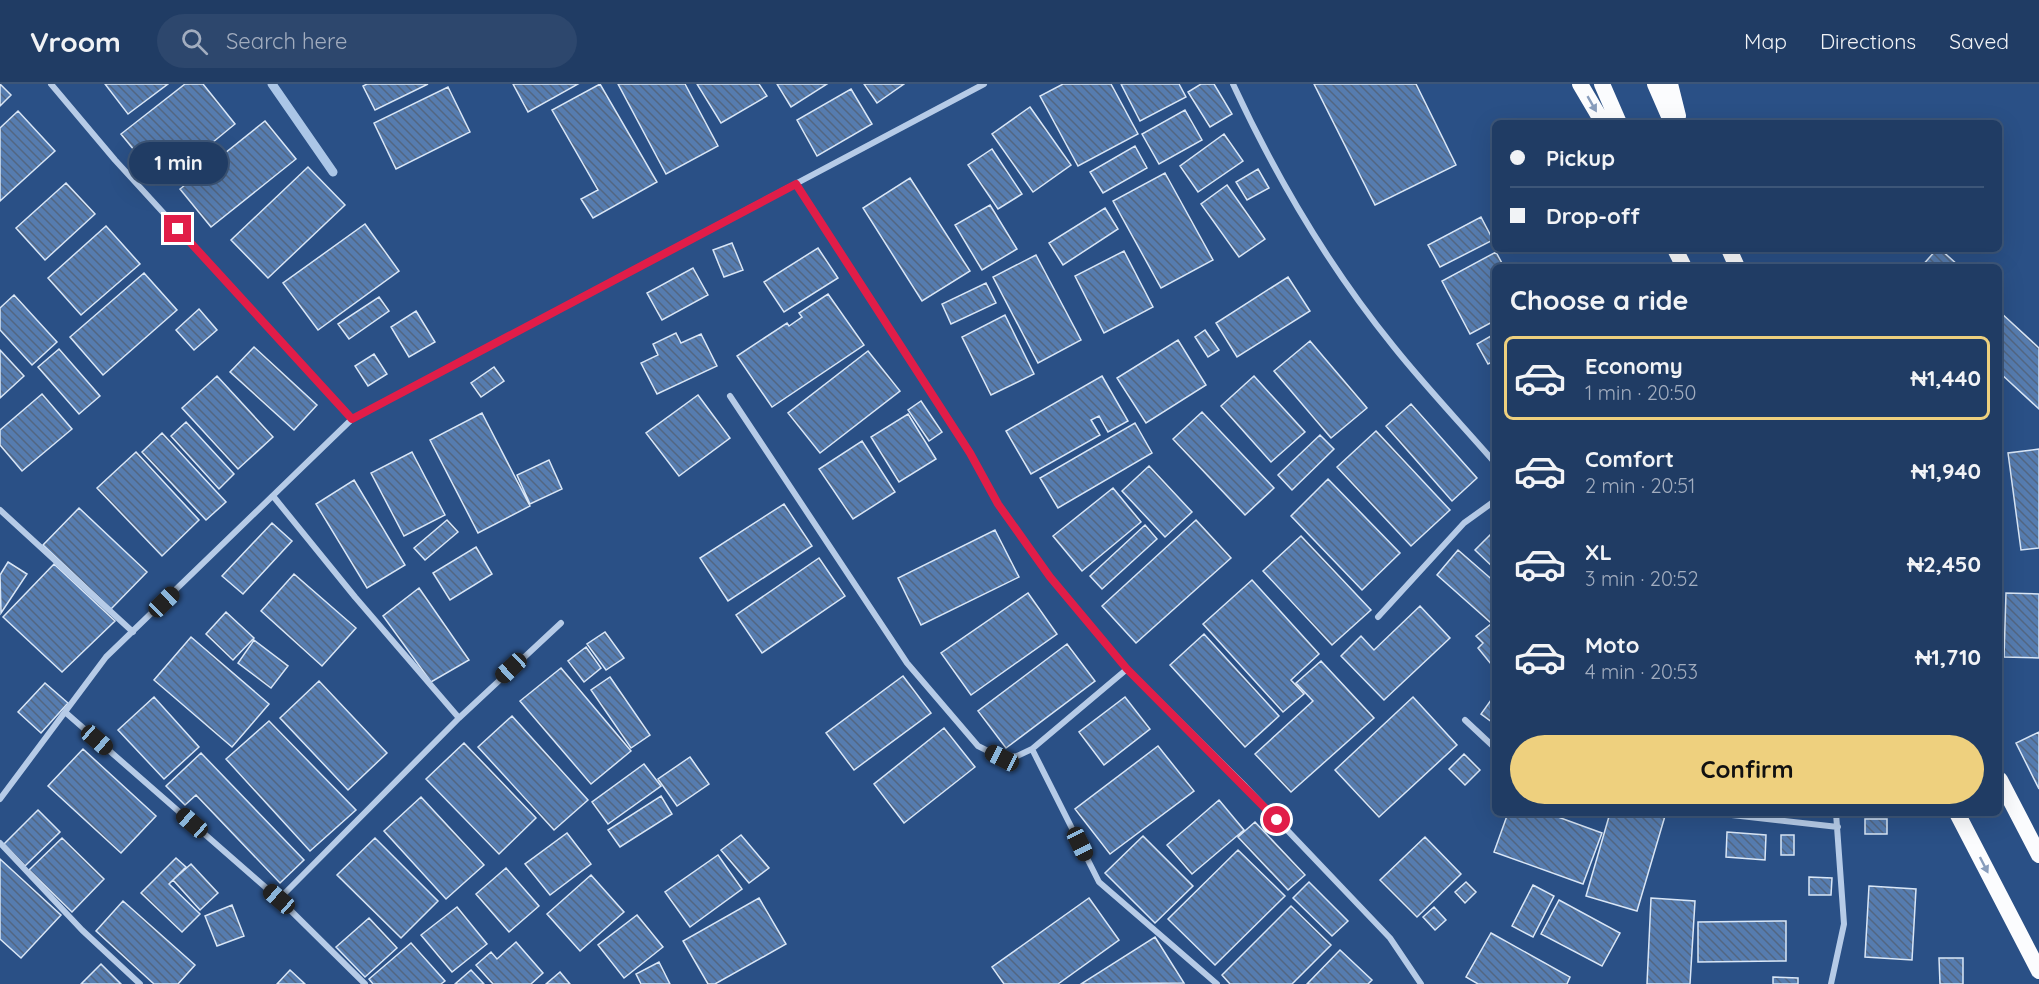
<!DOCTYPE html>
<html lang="en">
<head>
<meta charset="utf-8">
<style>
  :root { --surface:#203c64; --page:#2d476d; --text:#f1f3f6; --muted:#a2adbf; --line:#3d5678; --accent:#eed07e }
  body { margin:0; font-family:Quicksand,sans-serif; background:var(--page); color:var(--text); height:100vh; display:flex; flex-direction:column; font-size:22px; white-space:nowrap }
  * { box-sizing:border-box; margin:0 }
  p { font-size:20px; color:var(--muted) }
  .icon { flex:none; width:33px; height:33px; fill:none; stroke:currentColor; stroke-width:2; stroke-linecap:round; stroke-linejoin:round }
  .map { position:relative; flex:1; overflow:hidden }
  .details { position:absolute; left:1492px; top:180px; width:510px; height:552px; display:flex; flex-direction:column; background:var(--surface); border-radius:9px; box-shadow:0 6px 24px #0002,0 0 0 2px var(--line) }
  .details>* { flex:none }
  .banner { position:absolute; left:1492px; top:36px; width:510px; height:132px; border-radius:9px; box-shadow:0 6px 24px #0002,0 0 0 2px var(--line); display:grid; align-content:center; height:132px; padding:0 18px; background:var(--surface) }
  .end { position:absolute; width:27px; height:27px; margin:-14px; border:8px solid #e11d48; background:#fff; box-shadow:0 0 0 3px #fff }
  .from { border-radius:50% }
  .bubble { position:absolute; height:42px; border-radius:21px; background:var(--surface); box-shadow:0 6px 24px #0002,0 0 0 2px var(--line); font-size:20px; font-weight:700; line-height:42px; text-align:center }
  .car { position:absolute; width:18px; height:36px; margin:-18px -9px; border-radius:8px; box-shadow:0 0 4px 2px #0007; background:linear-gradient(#222 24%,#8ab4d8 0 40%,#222 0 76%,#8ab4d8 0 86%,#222 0) }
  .banner b { display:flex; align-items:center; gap:21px; height:57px; font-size:22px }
  .banner b+b { border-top:2px solid var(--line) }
  .banner i { width:15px; height:15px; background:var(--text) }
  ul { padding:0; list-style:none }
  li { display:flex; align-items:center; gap:18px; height:84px; margin:0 12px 9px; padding:0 6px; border:3px solid transparent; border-radius:9px }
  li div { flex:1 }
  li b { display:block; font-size:22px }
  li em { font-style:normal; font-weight:700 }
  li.selected { border-color:var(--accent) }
  li>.icon { width:54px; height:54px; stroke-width:1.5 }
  h2 { padding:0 18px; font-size:27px; line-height:72px }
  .primary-button { display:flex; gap:12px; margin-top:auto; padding:12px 18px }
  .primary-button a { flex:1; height:69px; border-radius:36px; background:var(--accent); color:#111; font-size:24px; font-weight:700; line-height:69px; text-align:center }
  header { display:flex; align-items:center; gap:36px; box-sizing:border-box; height:84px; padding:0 30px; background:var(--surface); border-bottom:2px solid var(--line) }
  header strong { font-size:28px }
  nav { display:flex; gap:33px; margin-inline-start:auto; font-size:21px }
  .search { width:420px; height:54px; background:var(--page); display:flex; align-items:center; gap:15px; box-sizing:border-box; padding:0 21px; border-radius:33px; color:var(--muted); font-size:22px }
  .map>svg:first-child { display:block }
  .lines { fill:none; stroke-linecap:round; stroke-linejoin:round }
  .stream { stroke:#abc6e7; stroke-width:9 }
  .building { fill:url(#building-back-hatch); stroke:#d9e6f6; stroke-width:1.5 }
  .minor { stroke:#b6cbe7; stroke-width:6 }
  .trunk { stroke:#fbfcfe; stroke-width:16 }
  .oneway { fill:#889dbc }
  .route { stroke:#e11d48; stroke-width:8 }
</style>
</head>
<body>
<header>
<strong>Vroom</strong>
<div class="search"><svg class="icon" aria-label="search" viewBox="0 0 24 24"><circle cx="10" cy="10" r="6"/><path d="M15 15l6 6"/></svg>Search here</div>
<nav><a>Map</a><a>Directions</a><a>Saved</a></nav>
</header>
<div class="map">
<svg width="2039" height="900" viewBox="0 0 2039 900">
  <defs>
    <pattern id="building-back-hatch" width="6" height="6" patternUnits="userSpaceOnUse" patternTransform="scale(1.5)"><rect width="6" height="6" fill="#567caf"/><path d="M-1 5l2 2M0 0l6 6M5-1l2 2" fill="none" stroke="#526682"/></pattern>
  </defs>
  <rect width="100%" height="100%" fill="#2a5086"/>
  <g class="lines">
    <path class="stream" d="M272,0L333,88"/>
  </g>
  <path class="building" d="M0,0L11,11L0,22Z
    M105,0H168L128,30Z
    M185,0H203L235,40L162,100L121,50Z
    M367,0H428L375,26L363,2Z
    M513,0H578L528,28Z
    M600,0L657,98L593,134L581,115L598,106L552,26Z
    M618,0H685L718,62L666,90Z
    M697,0H759L767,12L721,39Z
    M777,0H827L791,23Z
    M864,0H904L877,19Z
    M1063,0H1111L1138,50L1078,82L1040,12Z
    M1121,0H1179L1186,13L1140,37Z
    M1201,0H1214L1232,30L1210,43L1188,8Z
    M1314,0H1416L1456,81L1375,121Z
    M448,3L470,48L396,85L374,39Z
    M851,5L872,40L817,72L797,36Z
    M1030,23L1071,81L1033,108L992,50Z
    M1185,26L1202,56L1159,80L1142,50Z
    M18,27L55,67L0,117V44Z
    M265,37L296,75L211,143L180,105Z
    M1224,50L1243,77L1198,108L1180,82Z
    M1135,62L1147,84L1103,109L1090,88Z
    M992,65L1022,110L998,125L968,81Z
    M308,83L345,121L268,194L231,156Z
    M1258,85L1269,104L1247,116L1236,98Z
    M1165,89L1213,176L1161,204L1113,117Z
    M910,94L970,187L922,217L863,124Z
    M66,99L95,130L45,176L16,144Z
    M1227,101L1265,155L1239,173L1201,120Z
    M990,121L1017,165L982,186L955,141Z
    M1105,124L1118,145L1063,181L1049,159Z
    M1481,133L1493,156L1440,183L1428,161Z
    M365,140L399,187L318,246L283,199Z
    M106,142L140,180L81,231L48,194Z
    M732,159L743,186L724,193L713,166Z
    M818,164L838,194L784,228L764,198Z
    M1937,165H1940L1958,181L1921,183Z
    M1124,167L1153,223L1104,249L1075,192Z
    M1496,168L1504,183H1496V236L1470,250L1442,197Z
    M1036,171L1081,256L1038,279L993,193Z
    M693,184L708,211L662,236L647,209Z
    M144,189L177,226L103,291L70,253Z
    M1288,193L1310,227L1237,273L1216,239Z
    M986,199L996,219L951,240L942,220Z
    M828,210L864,261L772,323L737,272L787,239L789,242L802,233L799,229Z
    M14,211L57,258L32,281L0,246V224Z
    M379,213L389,227L349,255L338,240Z
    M199,225L217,246L194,266L176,246Z
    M416,227L435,258L409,273L391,243Z
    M2000,228L2039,264V325L2000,289Z
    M1005,231L1034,290L991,311L962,253Z
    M1205,246L1219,266L1208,273L1195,253Z
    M676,249L681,259L701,250L717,282L657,310L641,279L658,271L653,260Z
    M1496,249V276L1488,280L1477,260Z
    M1178,256L1206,301L1146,339L1117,294Z
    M1310,257L1367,324L1331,354L1274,287Z
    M254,263L317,321L294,346L230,288Z
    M59,265L100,312L79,330L38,283Z
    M0,266L24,292L0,314Z
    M868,267L900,307L820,369L788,329Z
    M374,270L387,290L368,302L355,282Z
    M494,283L504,297L481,313L471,299Z
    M217,292L273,353L238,385L182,324Z
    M1102,292L1128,337L1108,348L1099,332L1091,336L1100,351L1031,390L1006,347Z
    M1254,292L1305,348L1271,378L1221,322Z
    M42,310L72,345L22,387L0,361V346Z
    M698,311L730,354L679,392L646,349Z
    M921,317L942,348L929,357L908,326Z
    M1411,320L1477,394L1452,417L1386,342Z
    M1202,328L1274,404L1245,431L1173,355Z
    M482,329L530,422L478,449L430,356Z
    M908,330L936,375L899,398L871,353Z
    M186,338L234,390L219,405L171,352Z
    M1135,339L1152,369L1058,424L1040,394Z
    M1376,347L1450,426L1411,462L1337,383Z
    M162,349L226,418L206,436L142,368Z
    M1320,351L1334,365L1292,406L1278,391Z
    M862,357L895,408L853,435L819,385Z
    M2039,365V464L2021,466L2008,369Z
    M136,368L199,436L162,472L97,404Z
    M412,368L445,431L404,452L371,389Z
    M549,376L562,405L530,420L517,391Z
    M1149,382L1192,428L1165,453L1122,407Z
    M1328,395L1400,469L1362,506L1291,432Z
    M354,396L405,481L367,504L316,420Z
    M1113,404L1141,438L1082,487L1053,452Z
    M784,420L812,462L728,517L700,474Z
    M79,424L147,488L111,525L43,461Z
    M447,436L458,448L425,476L414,464Z
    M1196,436L1231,474L1136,559L1102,522Z
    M272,439L292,457L243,510L222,492Z
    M1145,441L1157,455L1102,505L1090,492Z
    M995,446L1019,493L921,541L898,494Z
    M1491,450L1496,454V486L1475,466Z
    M1301,452L1371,526L1332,561L1263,487Z
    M476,463L492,490L450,516L433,489Z
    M1458,466L1496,499V532L1490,538L1437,491Z
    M819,474L845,512L762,569L736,531Z
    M8,478L27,490L1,529L0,491Z
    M54,480L115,537L62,588L3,533Z
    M294,490L356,544L322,582L261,527Z
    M1252,496L1319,570L1291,596L1304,610L1283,628L1203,540Z
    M419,504L469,576L431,598L383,532Z
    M1028,509L1057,550L971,611L941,569Z
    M2006,509L2039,510V574L2004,573Z
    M1420,522L1450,554L1384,616L1341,572L1361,552L1374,566Z
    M226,528L254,554L233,576L206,550Z
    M1496,536V584L1495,585L1478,564L1483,559L1476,552Z
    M605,548L624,574L606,586L587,560Z
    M1204,550L1279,632L1245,663L1170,581Z
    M191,553L269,620L232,663L154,596Z
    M254,556L288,582L271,604L238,579Z
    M1067,560L1095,597L1006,664L978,627Z
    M586,563L601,584L584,598L568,577Z
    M1321,577L1374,634L1291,708L1255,670L1313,617L1296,599Z
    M561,584L631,667L591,700L520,617Z
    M903,592L931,629L854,686L826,649Z
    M610,593L650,651L631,664L591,606Z
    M319,597L387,669L348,706L280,634Z
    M45,599L68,619L41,649L18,628Z
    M1496,609V641L1481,630Z
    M154,613L199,663L164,695L118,646Z
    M1125,613L1150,645L1104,681L1079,648Z
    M1413,613L1457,661L1379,733L1335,686Z
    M512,632L588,716L554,746L478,663Z
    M269,637L356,726L310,767L226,675Z
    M944,644L975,683L904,739L874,700Z
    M2039,648V705L2016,659Z
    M464,659L536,734L499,770L426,695Z
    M1158,662L1194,707L1110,770L1075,725Z
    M83,665L156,732L121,769L48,702Z
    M201,669L304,776L280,799L196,711L185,721L166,702Z
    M1464,670L1480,686L1465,701L1449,685Z
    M690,673L709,700L677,722L658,695Z
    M644,680L661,702L608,740L592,718Z
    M661,712L672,730L620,763L608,746Z
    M421,713L484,781L446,815L384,747Z
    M1219,716L1244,746L1192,790L1167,761Z
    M38,726L60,748L25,782L4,760Z
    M1508,729H1547L1602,749L1583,800L1494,768Z
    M1610,729H1656L1665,732L1637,827L1586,812Z
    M1865,735H1887V750H1865Z
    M1255,738L1305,791L1288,806L1238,753Z
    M1727,748L1766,751L1765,776L1726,773Z
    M567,749L591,780L550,811L525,780Z
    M741,751L769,784L749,799L721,766Z
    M1781,751H1794V771H1781Z
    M1143,752L1193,802L1155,839L1105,789Z
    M1425,753L1461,790L1417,833L1380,796Z
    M62,754L104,795L72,828L29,786Z
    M375,754L438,817L401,854L337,791Z
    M1238,766L1285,812L1215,881L1168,835Z
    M718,771L742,805L690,843L665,808Z
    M176,774L186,783L169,800L200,830L182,848L141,809Z
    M0,775L61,831L21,874L0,855Z
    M191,780L218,809L200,826L173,796Z
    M506,784L539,822L509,848L476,810Z
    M591,791L624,828L580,867L547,830Z
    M1809,793L1832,794L1831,811H1809Z
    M1309,798L1348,837L1332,852L1293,814Z
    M1466,798L1476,808L1465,819L1455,808Z
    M1533,801L1554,812L1533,853L1512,842Z
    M1869,802L1916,805L1912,876L1865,873Z
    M759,814L786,860L715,900H708L683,857Z
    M1089,814L1119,856L1058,900H1004L992,883Z
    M1651,814L1695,817L1690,900H1647Z
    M1559,816L1620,849L1602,882L1541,850Z
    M123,817L195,881L178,900H154L96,847Z
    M232,821L244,852L217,862L205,832Z
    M1291,822L1331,861L1292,900H1230L1222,891Z
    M457,823L487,860L452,888L421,851Z
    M1434,823L1446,836L1435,846L1423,833Z
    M637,831L663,863L624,894L598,861Z
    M369,834L397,864L365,893L336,863Z
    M1786,837V877L1698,878V838Z
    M1491,849L1570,893L1567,900H1478L1466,893Z
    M1155,853L1184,899L1081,900Z
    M516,858L543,889L531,900H493L476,881L491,868L497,875Z
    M411,859L445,897L441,900H373L369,895Z
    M1340,866L1372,896L1368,900H1307Z
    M1939,874H1963V900H1940Z
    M659,878L670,900H641L636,890Z
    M101,880L121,900H81Z
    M290,886L305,900H277Z
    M471,886L484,900H455Z
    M560,888L570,900H546Z
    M1773,893L1798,894V900H1773Z"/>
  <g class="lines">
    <path class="minor" d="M51,0L115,76L352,335
      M1233,0C1276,93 1329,183 1394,263C1426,303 1462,341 1496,380
      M796,100L970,369L998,420L1050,493L1127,585L1245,702L1390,854L1421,900
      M730,312L907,579L978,662L1002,674L1017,672L1032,665L1127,585
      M273,412L355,513L459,634
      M0,426L133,548
      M1378,533L1464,439L1496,416
      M65,628L279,815L365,900
      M1465,636L1496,665
      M1032,665L1099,798L1217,900
      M0,715L106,573L352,335L984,0
      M1714,729L1838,743
      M0,759L82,846L140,900
      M279,815L459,634L561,539
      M1831,900L1844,840L1836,729"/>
    <path class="trunk" d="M1580,0L1603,39
      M1602,0L1619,39
      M1655,0L1672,39
      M1670,0L1678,32
      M1675,165L1684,183
      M1729,165L1737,183
      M2000,696L2039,771
      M1957,729L2039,887"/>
  </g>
  <defs><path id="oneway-solid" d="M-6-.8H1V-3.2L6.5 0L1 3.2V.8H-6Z" transform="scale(1.5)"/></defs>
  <g class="oneway">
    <use href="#oneway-solid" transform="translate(1592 20) rotate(60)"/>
    <use href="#oneway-solid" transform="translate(1984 781) rotate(63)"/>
  </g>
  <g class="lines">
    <path class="route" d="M178,145L352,335L796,100L970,369L998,420L1050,493L1127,585L1277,736"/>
  </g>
</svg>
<i class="end from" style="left:1277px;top:736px"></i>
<i class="end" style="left:178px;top:145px"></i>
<div class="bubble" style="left:129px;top:58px;width:99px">1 min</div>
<i class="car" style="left:164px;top:518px;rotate:46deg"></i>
<i class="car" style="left:511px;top:584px;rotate:227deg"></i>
<i class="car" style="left:97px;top:656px;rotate:131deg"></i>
<i class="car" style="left:1002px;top:674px;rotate:297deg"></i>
<i class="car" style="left:192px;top:739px;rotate:311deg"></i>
<i class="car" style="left:1080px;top:760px;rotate:154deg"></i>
<i class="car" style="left:279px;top:815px;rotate:311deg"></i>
<div class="banner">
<b><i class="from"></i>Pickup</b>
<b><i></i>Drop-off</b>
</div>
<section class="details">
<h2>Choose a ride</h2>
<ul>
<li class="selected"><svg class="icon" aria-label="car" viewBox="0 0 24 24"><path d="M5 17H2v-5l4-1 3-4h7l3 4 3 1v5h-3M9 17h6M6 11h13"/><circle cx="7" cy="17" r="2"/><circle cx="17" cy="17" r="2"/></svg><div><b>Economy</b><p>1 min · 20:50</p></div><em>₦1,440</em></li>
<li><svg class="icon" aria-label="car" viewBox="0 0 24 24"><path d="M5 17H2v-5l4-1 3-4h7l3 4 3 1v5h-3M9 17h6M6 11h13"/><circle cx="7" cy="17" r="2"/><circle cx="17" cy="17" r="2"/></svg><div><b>Comfort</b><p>2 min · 20:51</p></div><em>₦1,940</em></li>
<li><svg class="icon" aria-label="car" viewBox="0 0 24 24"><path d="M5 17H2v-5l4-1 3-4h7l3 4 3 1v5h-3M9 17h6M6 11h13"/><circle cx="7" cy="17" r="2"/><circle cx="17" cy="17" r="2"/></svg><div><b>XL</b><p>3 min · 20:52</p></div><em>₦2,450</em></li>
<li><svg class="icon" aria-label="car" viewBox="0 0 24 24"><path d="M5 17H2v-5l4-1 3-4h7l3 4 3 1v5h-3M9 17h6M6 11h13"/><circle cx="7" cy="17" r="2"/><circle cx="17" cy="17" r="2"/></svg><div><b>Moto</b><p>4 min · 20:53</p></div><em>₦1,710</em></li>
</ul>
<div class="primary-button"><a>Confirm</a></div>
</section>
</div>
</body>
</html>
